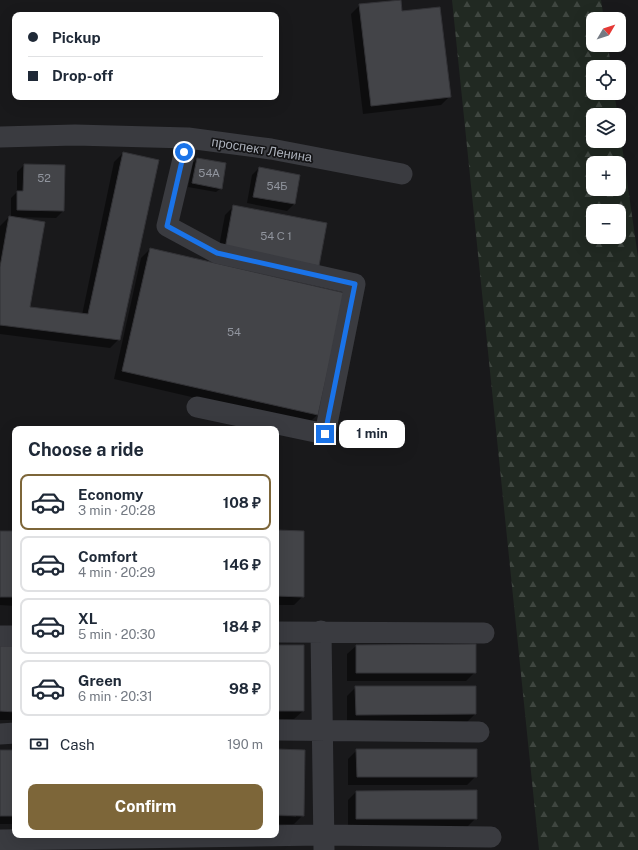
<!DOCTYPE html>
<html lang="en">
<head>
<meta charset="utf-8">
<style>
  :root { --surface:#fff; --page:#f6f6f7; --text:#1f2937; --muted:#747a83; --line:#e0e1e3; --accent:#7d6639 }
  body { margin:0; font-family:"Public Sans",sans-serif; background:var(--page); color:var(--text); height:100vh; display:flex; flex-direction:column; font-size:15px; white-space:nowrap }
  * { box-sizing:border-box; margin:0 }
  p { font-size:13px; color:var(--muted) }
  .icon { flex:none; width:22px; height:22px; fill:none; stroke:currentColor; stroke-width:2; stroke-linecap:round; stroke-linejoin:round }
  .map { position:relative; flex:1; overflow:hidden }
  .panel { position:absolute; left:12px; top:426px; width:267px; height:412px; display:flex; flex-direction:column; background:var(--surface); border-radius:8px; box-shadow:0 4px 16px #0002 }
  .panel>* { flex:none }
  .top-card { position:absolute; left:12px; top:12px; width:267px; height:88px; border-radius:8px; box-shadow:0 4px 16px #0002; display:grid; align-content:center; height:88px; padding:0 16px; background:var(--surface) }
  .needle { width:26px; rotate:51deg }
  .fabs { position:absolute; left:586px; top:12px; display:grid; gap:8px }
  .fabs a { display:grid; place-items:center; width:40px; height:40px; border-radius:8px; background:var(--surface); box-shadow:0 4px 16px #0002; font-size:20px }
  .end { position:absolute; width:18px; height:18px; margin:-9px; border:5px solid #1a73e8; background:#fff; box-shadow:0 0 0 2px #fff }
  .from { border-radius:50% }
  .bubble { position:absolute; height:28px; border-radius:8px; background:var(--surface); box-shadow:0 4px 16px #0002; font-size:13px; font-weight:700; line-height:28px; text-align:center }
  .top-card b { display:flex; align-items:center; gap:14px; height:38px; font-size:15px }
  .top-card b+b { border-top:1px solid var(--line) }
  .top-card i { width:10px; height:10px; background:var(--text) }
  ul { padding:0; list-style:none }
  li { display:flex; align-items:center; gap:12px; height:56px; margin:0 8px 6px; padding:0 8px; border:2px solid var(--line); border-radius:8px }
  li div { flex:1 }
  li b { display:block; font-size:15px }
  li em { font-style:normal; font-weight:700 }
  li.on { border-color:var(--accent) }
  li>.icon { width:36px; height:36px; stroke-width:1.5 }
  h2 { padding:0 16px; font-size:18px; line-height:48px }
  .pay { display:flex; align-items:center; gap:10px; height:44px; padding:0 16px; font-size:15px }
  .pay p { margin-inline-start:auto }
  .button { display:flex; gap:8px; margin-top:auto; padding:8px 16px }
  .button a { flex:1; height:46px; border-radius:8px; background:var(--accent); color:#fff; font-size:16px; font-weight:700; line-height:46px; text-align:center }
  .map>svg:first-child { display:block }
  .forest { fill:url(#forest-firs); fill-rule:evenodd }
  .shadow { fill:#0007 }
  .building { fill:#434448; stroke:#333337 }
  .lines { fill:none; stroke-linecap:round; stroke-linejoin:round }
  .minor { stroke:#3a3b40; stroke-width:21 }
  .route { stroke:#1a73e8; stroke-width:5 }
  .labels { text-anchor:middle; stroke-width:3.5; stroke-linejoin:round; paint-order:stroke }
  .number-label { font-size:11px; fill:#91959e }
  .street-label { font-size:13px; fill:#abb0ba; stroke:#141416 }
</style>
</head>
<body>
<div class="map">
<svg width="638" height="850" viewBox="0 0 638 850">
  <defs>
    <pattern id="forest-firs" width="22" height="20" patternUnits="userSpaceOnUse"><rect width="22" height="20" fill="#212922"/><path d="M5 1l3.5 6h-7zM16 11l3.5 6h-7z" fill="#3f4640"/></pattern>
  </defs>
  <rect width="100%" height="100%" fill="#19191b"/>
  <path class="forest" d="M452,0H601L604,19H593V45H608L611,67H593V93H614L618,115H593V141H619V125L638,257V850H539ZM593,163H619V189H593ZM593,211H619V237H593Z"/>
  <path class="shadow" d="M360,5L450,96L441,105L363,114L351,14Z
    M123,153L119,339L110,348L0,334V226L9,217H11V198L17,192V172L24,165L64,166L63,211L56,218L16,217L29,308L82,315L114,162Z
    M197,159L221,188L216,192L188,187L193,163Z
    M259,168L299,176L294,204L287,211L247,203L252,175Z
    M234,206L326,224L217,257L225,215Z
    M150,249L344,293L317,415L308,424L114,379L141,258Z
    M276,531L303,596L294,605H276Z
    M0,532H15V606L0,605Z
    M276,646L303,711L294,719H276Z
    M356,646L475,672L466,681H347V654Z
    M0,647H15V720H0Z
    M356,687L475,714L466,723H347V696Z
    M276,750L303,815L294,824H276V816L296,817V815L276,814Z
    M357,750L476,776L467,785H348V759Z
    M0,751H15V824H0Z
    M356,792L476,818L467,827H348V800Z"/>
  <path class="building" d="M401,0L402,11L440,7L451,97L371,106L359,4Z
    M123,152L159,160L120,340L0,325V267L9,216L45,222L30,307L88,314Z
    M197,158L226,163L222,189L192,183Z
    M24,164L65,165L64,211L17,210V191H23Z
    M259,167L300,175L295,204L253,197Z
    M233,205L327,223L319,266L225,249Z
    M150,248L345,293L318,415L122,371Z
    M276,530L304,531V597L276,596Z
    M0,531H15V597H0Z
    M476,644V673H356V645Z
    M276,645H304V711H276Z
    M0,646H15V712L0,711Z
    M355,686H476V714L356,715Z
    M276,749L305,750L304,816L276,815Z
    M356,749H477V777H357Z
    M0,750H15V816H0Z
    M477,790V819H356V791Z"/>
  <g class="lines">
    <path class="minor" d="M0,137L75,135L188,138L271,149L402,174
      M188,138L167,226L217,253L355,284L325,434L197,407
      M321,631L324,850
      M276,632L484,633
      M0,636H15
      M276,730L479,732
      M0,734L15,733
      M0,840L323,835L491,837"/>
  </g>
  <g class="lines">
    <path class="route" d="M184,152L167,226L217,253L355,284L325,434"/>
  </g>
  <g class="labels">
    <g class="number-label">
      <text x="209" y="177">54А</text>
      <text x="44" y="182">52</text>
      <text x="277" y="190">54Б</text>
      <text x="276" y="240">54 С 1</text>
      <text x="234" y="336">54</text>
    </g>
    <g class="street-label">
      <text transform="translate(262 149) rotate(9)" y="5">проспект Ленина</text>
    </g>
  </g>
</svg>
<div class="fabs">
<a><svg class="needle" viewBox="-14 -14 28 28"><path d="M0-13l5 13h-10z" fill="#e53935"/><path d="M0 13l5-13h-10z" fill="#747a83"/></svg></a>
<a><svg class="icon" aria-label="locate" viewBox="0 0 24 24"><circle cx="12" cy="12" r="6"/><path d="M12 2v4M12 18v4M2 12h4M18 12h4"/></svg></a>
<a><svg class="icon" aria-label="layers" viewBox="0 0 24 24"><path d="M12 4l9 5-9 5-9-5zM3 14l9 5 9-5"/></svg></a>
<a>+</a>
<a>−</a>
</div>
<i class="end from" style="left:184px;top:152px"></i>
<i class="end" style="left:325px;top:434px"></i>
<div class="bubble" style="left:339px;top:420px;width:66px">1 min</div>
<div class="top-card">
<b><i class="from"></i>Pickup</b>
<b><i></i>Drop-off</b>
</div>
<section class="panel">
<h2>Choose a ride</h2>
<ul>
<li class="on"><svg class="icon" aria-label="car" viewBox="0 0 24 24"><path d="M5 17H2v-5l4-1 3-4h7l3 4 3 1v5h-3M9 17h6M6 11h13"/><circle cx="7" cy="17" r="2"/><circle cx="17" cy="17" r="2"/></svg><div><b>Economy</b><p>3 min · 20:28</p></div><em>108 ₽</em></li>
<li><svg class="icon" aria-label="car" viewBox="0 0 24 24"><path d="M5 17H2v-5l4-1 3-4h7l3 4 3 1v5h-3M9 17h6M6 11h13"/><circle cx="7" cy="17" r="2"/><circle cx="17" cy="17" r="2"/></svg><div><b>Comfort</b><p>4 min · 20:29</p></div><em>146 ₽</em></li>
<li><svg class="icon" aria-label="car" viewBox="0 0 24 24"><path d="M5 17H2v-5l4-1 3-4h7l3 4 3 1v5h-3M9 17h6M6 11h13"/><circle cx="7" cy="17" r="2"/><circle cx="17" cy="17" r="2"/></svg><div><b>XL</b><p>5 min · 20:30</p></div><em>184 ₽</em></li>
<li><svg class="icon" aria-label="car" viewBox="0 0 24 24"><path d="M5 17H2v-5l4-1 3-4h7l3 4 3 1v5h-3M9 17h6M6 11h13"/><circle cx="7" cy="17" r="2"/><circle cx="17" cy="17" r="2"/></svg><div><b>Green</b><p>6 min · 20:31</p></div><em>98 ₽</em></li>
</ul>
<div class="pay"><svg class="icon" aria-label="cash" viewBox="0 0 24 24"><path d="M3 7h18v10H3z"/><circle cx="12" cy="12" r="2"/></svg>Cash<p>190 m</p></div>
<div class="button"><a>Confirm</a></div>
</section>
</div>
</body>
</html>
